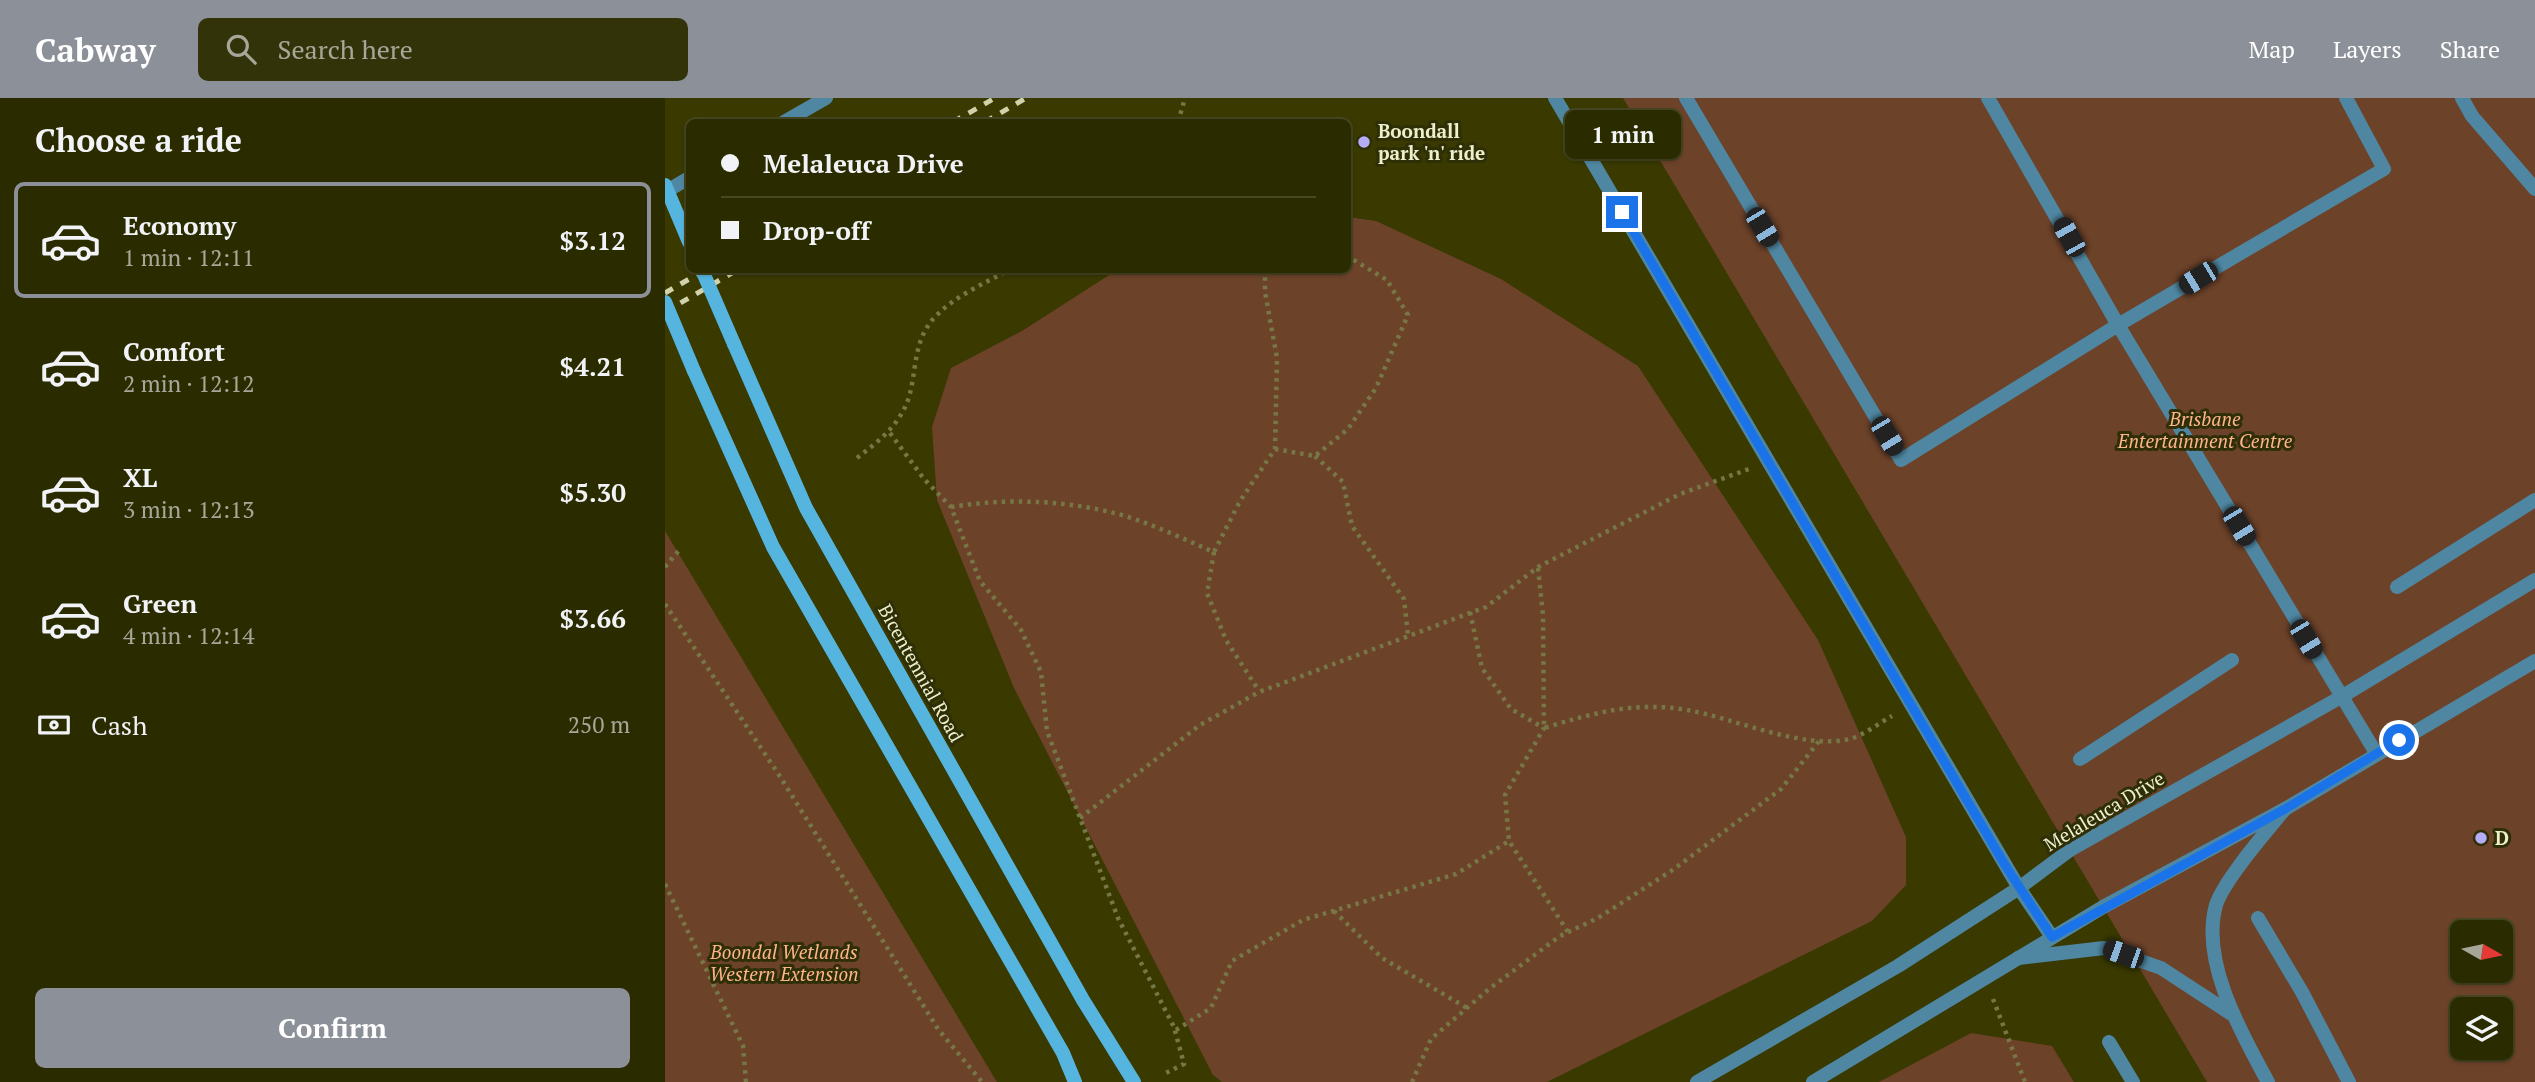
<!DOCTYPE html>
<html lang="en">
<head>
<meta charset="utf-8">
<style>
  :root { --surface:#2b2b00; --page:#33330a; --text:#f1f3f6; --muted:#a6a799; --line:#474722; --accent:#8c9099 }
  body { margin:0; font-family:"PT Serif",serif; background:var(--page); color:var(--text); height:100vh; display:flex; flex-direction:column; font-size:26px; white-space:nowrap }
  * { box-sizing:border-box; margin:0 }
  p { font-size:23px; color:var(--muted) }
  .icon { flex:none; width:38px; height:38px; fill:none; stroke:currentColor; stroke-width:2; stroke-linecap:round; stroke-linejoin:round }
  .map { position:relative; flex:1; overflow:hidden }
  .details { display:flex; flex-direction:column; background:var(--surface); width:665px }
  .details>* { flex:none }
  .guide { position:absolute; left:21px; top:21px; width:665px; height:154px; border-radius:10px; box-shadow:0 2px 5px #0004,0 0 0 2px var(--line); display:grid; align-content:center; height:154px; padding:0 35px; background:var(--surface) }
  .needle { width:46px; rotate:99deg }
  .tools { position:absolute; left:1785px; top:822px; display:grid; gap:14px }
  .tools a { display:grid; place-items:center; width:63px; height:63px; border-radius:10px; background:var(--surface); box-shadow:0 2px 5px #0004,0 0 0 2px var(--line); font-size:35px }
  .end { position:absolute; width:32px; height:32px; margin:-16px; border:9px solid #1a73e8; background:#fff; box-shadow:0 0 0 4px #fff }
  .from { border-radius:50% }
  .bubble { position:absolute; height:49px; border-radius:10px; background:var(--surface); box-shadow:0 2px 5px #0004,0 0 0 2px var(--line); font-size:23px; font-weight:700; line-height:49px; text-align:center }
  .car { position:absolute; width:21px; height:42px; margin:-21px -10px; border-radius:9px; box-shadow:0 0 5px 2px #0007; background:linear-gradient(#222 24%,#8ab4d8 0 40%,#222 0 76%,#8ab4d8 0 86%,#222 0) }
  .guide b { display:flex; align-items:center; gap:24px; height:66px; font-size:26px }
  .guide b+b { border-top:2px solid var(--line) }
  .guide i { width:18px; height:18px; background:var(--text) }
  ul { padding:0; list-style:none }
  li { display:flex; align-items:center; gap:21px; height:116px; margin:0 14px 10px; padding:0 21px; border:4px solid transparent; border-radius:10px }
  li div { flex:1 }
  li b { display:block; font-size:26px }
  li em { font-style:normal; font-weight:700 }
  li.current { border-color:var(--accent) }
  li>.icon { width:63px; height:63px; stroke-width:1.5 }
  h2 { padding:0 35px; font-size:32px; line-height:84px }
  .pay { display:flex; align-items:center; gap:18px; height:77px; padding:0 35px; font-size:26px }
  .pay p { margin-inline-start:auto }
  .action { display:flex; gap:14px; margin-top:auto; padding:14px 35px }
  .action a { flex:1; height:80px; border-radius:10px; background:var(--accent); color:#fff; font-size:28px; font-weight:700; line-height:80px; text-align:center }
  header { display:flex; align-items:center; gap:42px; box-sizing:border-box; height:98px; padding:0 35px; background:var(--accent); color:#fff }
  header strong { font-size:33px }
  nav { display:flex; gap:38px; margin-inline-start:auto; font-size:24px }
  .search { width:490px; height:63px; background:var(--page); display:flex; align-items:center; gap:18px; box-sizing:border-box; padding:0 24px; border-radius:10px; color:var(--muted); font-size:26px }
  main { display:flex; flex:1; min-height:0 }
  .map>svg:first-child { display:block }
  .green { fill:#6c4229; fill-rule:evenodd }
  .lines { fill:none; stroke-linecap:round; stroke-linejoin:round }
  .path { stroke:#767745; stroke-width:4.5; stroke-dasharray:3.5 5; stroke-linecap:butt }
  .lane { stroke:#4f87a2; stroke-width:14 }
  .street { stroke:#4f87a2; stroke-width:14 }
  .secondary { stroke:#55b5df; stroke-width:14 }
  .rail { stroke:#d1d2ab; stroke-width:5; stroke-dasharray:9 9; stroke-linecap:butt }
  .secondary-bridge { stroke:#55b5df; stroke-width:14 }
  .route { stroke:#1a73e8; stroke-width:9 }
  .poi-dot { fill:#b6acf8; stroke:#2e2e07; stroke-width:2.5 }
  .labels { text-anchor:middle; stroke-width:6; stroke-linejoin:round; paint-order:stroke }
  .poi-label { font-size:19px; font-weight:bold; fill:#eef0cc; stroke:#2e2e07; text-anchor:start }
  .park-label { font-size:19px; font-style:italic; fill:#ffb48a; stroke:#2e2e07 }
  .street-label { font-size:19px; fill:#eef0cc; stroke:#2e2e07 }
</style>
</head>
<body>
<header>
<strong>Cabway</strong>
<div class="search"><svg class="icon" aria-label="search" viewBox="0 0 24 24"><circle cx="10" cy="10" r="6"/><path d="M15 15l6 6"/></svg>Search here</div>
<nav><a>Map</a><a>Layers</a><a>Share</a></nav>
</header>
<main>
<section class="details">
<h2>Choose a ride</h2>
<ul>
<li class="current"><svg class="icon" aria-label="car" viewBox="0 0 24 24"><path d="M5 17H2v-5l4-1 3-4h7l3 4 3 1v5h-3M9 17h6M6 11h13"/><circle cx="7" cy="17" r="2"/><circle cx="17" cy="17" r="2"/></svg><div><b>Economy</b><p>1 min · 12:11</p></div><em>$3.12</em></li>
<li><svg class="icon" aria-label="car" viewBox="0 0 24 24"><path d="M5 17H2v-5l4-1 3-4h7l3 4 3 1v5h-3M9 17h6M6 11h13"/><circle cx="7" cy="17" r="2"/><circle cx="17" cy="17" r="2"/></svg><div><b>Comfort</b><p>2 min · 12:12</p></div><em>$4.21</em></li>
<li><svg class="icon" aria-label="car" viewBox="0 0 24 24"><path d="M5 17H2v-5l4-1 3-4h7l3 4 3 1v5h-3M9 17h6M6 11h13"/><circle cx="7" cy="17" r="2"/><circle cx="17" cy="17" r="2"/></svg><div><b>XL</b><p>3 min · 12:13</p></div><em>$5.30</em></li>
<li><svg class="icon" aria-label="car" viewBox="0 0 24 24"><path d="M5 17H2v-5l4-1 3-4h7l3 4 3 1v5h-3M9 17h6M6 11h13"/><circle cx="7" cy="17" r="2"/><circle cx="17" cy="17" r="2"/></svg><div><b>Green</b><p>4 min · 12:14</p></div><em>$3.66</em></li>
</ul>
<div class="pay"><svg class="icon" aria-label="cash" viewBox="0 0 24 24"><path d="M3 7h18v10H3z"/><circle cx="12" cy="12" r="2"/></svg>Cash<p>250 m</p></div>
<div class="action"><a>Confirm</a></div>
</section>
<div class="map">
<svg width="1870" height="984" viewBox="0 0 1870 984">
  <rect width="100%" height="100%" fill="#393900"/>
  <path class="green" d="M958,0H1870V984H1542ZM1797,835H1836V873H1797ZM1797,912H1836V950H1797Z
    M683,119L711,123L836,181L973,268L1153,542L1241,739V787L1207,823L882,984H557L548,977L349,590L272,402L267,329L286,270L357,233L452,172H682Z
    M0,433L332,984H0Z
    M1306,935L1387,948L1409,984H1214Z"/>
  <g class="lines">
    <path class="path" d="M513,24L520,0
      M225,335L259,381L286,409L315,483L356,532L376,574L382,633L453,820L509,929L519,966L497,977
      M610,351L650,358L683,331L711,290L743,217L722,182L682,158
      M650,358L678,384L687,428L739,501L743,537
      M192,360C214,343 235,327 244,299C252,271 248,241 271,218C290,198 320,185 344,172
      M286,409C340,400 400,402 453,416C486,425 518,441 549,454L575,403L610,351L612,260L600,194V172
      M549,454L542,495L561,542L594,593
      M0,469L16,450
      M873,470L878,517L879,630C928,615 970,603 1022,612C1069,620 1137,652 1185,641C1199,637 1214,625 1227,618
      M0,506L114,677L273,931L317,984
      M805,514L817,570L846,611L879,630L840,697L844,743L903,834
      M415,720L535,627L594,594L821,509L873,469L1015,396L1084,371
      M0,786L78,948L81,984
      M669,813L717,860L802,910
      M1328,901L1360,984
      M511,932L546,910L567,863L638,822L791,776L844,743
      M747,984L766,941L824,891L895,838L933,820L1009,771L1116,691L1155,642"/>
    <path class="lane" d="M1021,0L1236,362L1453,227L1719,71L1681,0
      M1323,0L1453,227L1711,655
      M1797,0L1807,18L1870,91
      M1732,489L1870,402
      M1415,661L1567,562
      M1593,820L1637,894L1684,984
      M1353,860L1439,850L1496,870L1568,917
      M1444,944L1468,984
      M1603,984C1577,936 1535,864 1551,807C1559,782 1602,733 1620,711"/>
    <path class="street" d="M890,0L1354,790L1387,839
      M119,24L161,0
      M0,94L24,80
      M1032,984L1233,868L1354,790L1405,752L1676,599L1870,482
      M1148,984L1438,809L1620,711L1870,563"/>
    <path class="secondary" d="M69,246L141,410L418,902L469,984
      M29,273L108,449L398,955L410,984"/>
    <path class="rail" d="M288,24L330,0
      M320,24L361,0
      M0,195L40,172
      M0,214L72,172"/>
    <path class="secondary-bridge" d="M0,87L24,144
      M37,172L69,246
      M0,204L29,273"/>
  </g>
  <g class="lines">
    <path class="route" d="M957,114L1340,767L1387,839L1620,711L1734,642"/>
  </g>
  <g class="poi-dot">
    <circle cx="699" cy="44" r="7"/>
    <circle cx="1816" cy="740" r="7"/>
  </g>
  <g class="labels">
    <g class="poi-label">
      <text x="713" y="40">Boondall<tspan x="713" dy="22">park 'n' ride</tspan></text>
      <text x="1830" y="747">D</text>
    </g>
    <g class="park-label">
      <text x="1540" y="328">Brisbane<tspan x="1540" dy="22">Entertainment Centre</tspan></text>
      <text x="119" y="861">Boondal Wetlands<tspan x="119" dy="22">Western Extension</tspan></text>
    </g>
    <g class="street-label">
      <text transform="translate(256 575) rotate(61)" y="7">Bicentennial Road</text>
      <text transform="translate(1439 713) rotate(-31)" y="7">Melaleuca Drive</text>
    </g>
  </g>
</svg>
<div class="tools">
<a><svg class="needle" viewBox="-14 -14 28 28"><path d="M0-13l5 13h-10z" fill="#e53935"/><path d="M0 13l5-13h-10z" fill="#a6a799"/></svg></a>
<a><svg class="icon" aria-label="layers" viewBox="0 0 24 24"><path d="M12 4l9 5-9 5-9-5zM3 14l9 5 9-5"/></svg></a>
</div>
<i class="end from" style="left:1734px;top:642px"></i>
<i class="end" style="left:957px;top:114px"></i>
<div class="bubble" style="left:900px;top:12px;width:116px">1 min</div>
<i class="car" style="left:1097px;top:129px;rotate:149deg"></i>
<i class="car" style="left:1404px;top:139px;rotate:331deg"></i>
<i class="car" style="left:1533px;top:180px;rotate:239deg"></i>
<i class="car" style="left:1222px;top:338px;rotate:149deg"></i>
<i class="car" style="left:1574px;top:428px;rotate:149deg"></i>
<i class="car" style="left:1641px;top:541px;rotate:149deg"></i>
<i class="car" style="left:1458px;top:856px;rotate:289deg"></i>
<div class="guide">
<b><i class="from"></i>Melaleuca Drive</b>
<b><i></i>Drop-off</b>
</div>
</div>
</main>
</body>
</html>
